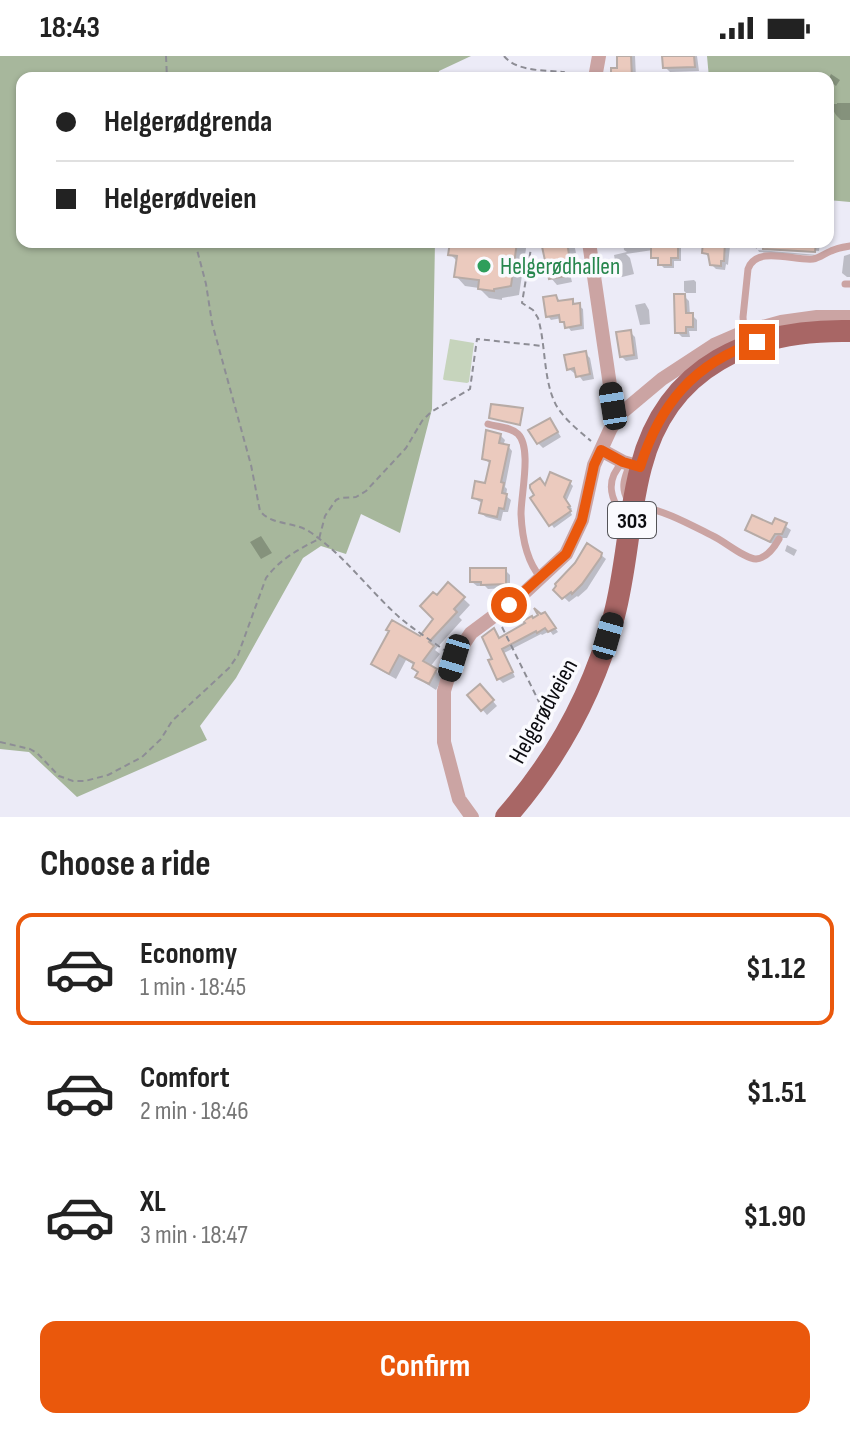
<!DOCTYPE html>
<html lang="en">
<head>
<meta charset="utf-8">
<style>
  :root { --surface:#fff; --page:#f2f2f2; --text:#222; --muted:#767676; --line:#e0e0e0; --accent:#ea580c }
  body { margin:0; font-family:"Sofia Sans Condensed",sans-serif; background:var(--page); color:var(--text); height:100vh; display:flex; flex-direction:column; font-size:30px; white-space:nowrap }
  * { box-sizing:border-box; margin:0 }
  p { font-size:26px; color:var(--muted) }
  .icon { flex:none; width:44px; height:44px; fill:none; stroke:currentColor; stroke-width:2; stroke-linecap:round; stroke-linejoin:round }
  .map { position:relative; height:761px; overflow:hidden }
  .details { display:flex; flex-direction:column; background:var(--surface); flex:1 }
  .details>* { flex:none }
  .banner { position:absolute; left:16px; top:16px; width:818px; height:176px; border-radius:16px; box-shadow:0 2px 6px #0004; display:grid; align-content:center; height:176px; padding:0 40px; background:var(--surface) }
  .end { position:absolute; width:36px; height:36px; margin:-18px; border:10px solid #ea580c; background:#fff; box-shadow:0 0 0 4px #fff }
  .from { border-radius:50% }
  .car { position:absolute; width:24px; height:48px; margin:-24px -12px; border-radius:10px; box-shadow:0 0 6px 2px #0007; background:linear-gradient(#222 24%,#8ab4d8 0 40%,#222 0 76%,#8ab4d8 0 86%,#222 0) }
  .banner b { display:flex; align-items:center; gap:28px; height:76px; font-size:30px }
  .banner b+b { border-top:2px solid var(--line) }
  .banner i { width:20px; height:20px; background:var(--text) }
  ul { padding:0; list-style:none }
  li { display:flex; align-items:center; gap:24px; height:112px; margin:0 16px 12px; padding:0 24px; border:4px solid transparent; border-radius:16px }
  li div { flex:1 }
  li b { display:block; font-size:30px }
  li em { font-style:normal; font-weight:700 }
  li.active { border-color:var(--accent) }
  li>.icon { width:72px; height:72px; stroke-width:1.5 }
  h2 { padding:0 40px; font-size:36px; line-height:96px }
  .button { display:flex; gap:16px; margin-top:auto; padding:16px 40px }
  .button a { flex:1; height:92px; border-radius:16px; background:var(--accent); color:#fff; font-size:32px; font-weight:700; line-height:92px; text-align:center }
  .status { display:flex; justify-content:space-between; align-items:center; height:56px; padding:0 40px; background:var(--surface); direction:ltr }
  .status svg { height:22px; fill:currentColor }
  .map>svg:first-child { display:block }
  .green { fill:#c6d4bc }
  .forest { fill:#a7b79c }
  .shadow { fill:#0003 }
  .building { fill:#ebcabe; stroke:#b7aba6; stroke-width:2 }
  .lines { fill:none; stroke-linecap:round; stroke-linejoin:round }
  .path { stroke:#8d8d95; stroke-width:2; stroke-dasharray:6 4; stroke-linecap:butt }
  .lane { stroke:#cba4a3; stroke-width:7 }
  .street { stroke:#cba4a3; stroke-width:14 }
  .primary { stroke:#a86665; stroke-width:22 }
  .route { stroke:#ea580c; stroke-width:10 }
  .leisure-dot { fill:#2e9e5b; stroke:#fafafe; stroke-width:3 }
  .labels { text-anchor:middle; stroke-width:7; stroke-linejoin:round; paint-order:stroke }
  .shield { fill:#fafafe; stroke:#535357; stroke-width:2 }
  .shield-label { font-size:22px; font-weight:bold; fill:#0c0c10 }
  .leisure-label { font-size:24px; fill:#27864d; stroke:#fafafe; text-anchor:start }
  .street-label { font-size:24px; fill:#0c0c10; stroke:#fafafe }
</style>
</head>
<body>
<div class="status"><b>18:43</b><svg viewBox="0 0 49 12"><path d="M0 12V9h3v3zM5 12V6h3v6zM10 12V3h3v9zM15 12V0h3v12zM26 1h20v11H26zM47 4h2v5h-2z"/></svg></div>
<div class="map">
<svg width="850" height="761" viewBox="0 0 850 761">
  <rect width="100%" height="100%" fill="#ecebf7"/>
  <path class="green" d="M450,283L474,287L469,326L467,327L444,324L443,323Z"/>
  <path class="forest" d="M0,0H471L439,15L438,22H22V186H435L432,353L400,477L361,458L346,498L321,490L303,502L236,622L200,670L207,684L77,741L29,696L0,693Z
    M707,0H850V146L828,144V22H709Z"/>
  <path class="shadow" d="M619,0H635L636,22H607L608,19L613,20L619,15Z
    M664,0H697L699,15L670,16L665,11Z
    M831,18L840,24L836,30L828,24Z
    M837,47H850V64H841L836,59L833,54L834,48H837Z
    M452,186H527L519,239L502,242V244L489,242L479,232L465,230L456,220L458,206L450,198Z
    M543,186H573L574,188L576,197L573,198L576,217L570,218L572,226L557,229L551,222Z
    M623,186H679L681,188V205H674V212H664L660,208V205L653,201V194L626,198L630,202L634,218L622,221L617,216L614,199L627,196L624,194Z
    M705,186H726L730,190L728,209L726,208L725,214L716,213L711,208L709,201L704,196Z
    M755,186H820L819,195L757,190V193L754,191Z
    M758,194L818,199V200L759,196Z
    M850,198V221H847L842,217L844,200Z
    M694,224L696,226V237H686L684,235V225Z
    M684,240L689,245L690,259H692L697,264V275H689L690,281H682L677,276Z
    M556,241L561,246L572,245L583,253L584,273L571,275L562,262L551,264L548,260Z
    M645,247L649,254L650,268L640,269L635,249Z
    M630,276L635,281L638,303L626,305L621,300Z
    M585,297L590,302L594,323L583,325L577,317H574L569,313Z
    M550,364L561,381L543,392L538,387Z
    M500,379L505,384L503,390H508L512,395L505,431L507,433L506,440L511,444L508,456H503L501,465L486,461L481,457L483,447L478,445L474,441L487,430L491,408L484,403Z
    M570,427L573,430L566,446L572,453L570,455L572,459L554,472L533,442Z
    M776,464L791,474L787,482H780L775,489L752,478L747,474L773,471Z
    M261,480L272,497L261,503L250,486Z
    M787,489L797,494L794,500L785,495Z
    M601,499L606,503L587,533L578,541L577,540L569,546L556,534L576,508Z
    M505,514L510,519V532L488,533L485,530H477L472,526Z
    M449,529L470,549L459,561L462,564L435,594L440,598L430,611L443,621L436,634L425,627L418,621L420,617L416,610L406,604L396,623L380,614L373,608L421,582L436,563L437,542Z
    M548,562L558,576L553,579L550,575L542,579L541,578L504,597L515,621L503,627L499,623L495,604L494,575L500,583Z
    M480,630L497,650L487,659L470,639Z"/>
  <path class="building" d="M617,0H631L632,22H611V12H617Z
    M662,0H694L695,11L663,12Z
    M450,186H517L511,230L494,233V235L478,233L479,224L454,221L457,200L448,199Z
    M541,186H567L571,211L565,212L567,220L549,223Z
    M651,186H678V202H671V209H658V202H651Z
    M703,186H725L724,205H721V210L710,209L708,198L702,197Z
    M763,186H816L815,196L763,193Z
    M674,238H685L686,257H693V271H686V277H675Z
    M556,239L558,245L573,243V248L580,247L581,269L565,272L564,266H560L559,259L546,261L543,241Z
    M631,274L634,299L620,301L616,276Z
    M586,295L590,318L576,321L574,312L567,314L564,299Z
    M491,348L523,352L520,369L489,362Z
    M550,362L558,376L537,388L528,374Z
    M486,374L501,378L499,387L509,389L501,426L504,427L502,437L507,438L504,453L499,452L497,461L479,457L482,444L472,442L475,425L485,427L490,405L482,403Z
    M550,416L571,425L564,441L570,450L568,451L571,455L549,470L530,442L534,439L530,432V429L540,422L545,429Z
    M752,459L772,468L775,462L787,467L782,478H775L770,486L745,474Z
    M587,487L602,497L601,501L582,528L572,538L571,536L562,543L553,534L556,530L555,528L575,507Z
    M470,512H506V528L481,529V526H470Z
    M448,526L465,541L454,553L457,556L429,586L434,590L423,605L437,613L429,628L415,621L418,616L412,612L414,607L399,599L389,618L371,608L389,575L386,574L392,564L420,580L433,563L420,550L433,536L437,539Z
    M534,552L541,558L545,556L556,572L548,576L545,572L537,577L536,575L502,593L513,616L497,624L488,604L492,603L482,581L494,572L499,582L525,567L523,565L532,560L533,562L538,559Z
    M480,628L494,644L481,655L467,639Z"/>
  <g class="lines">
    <path class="path" d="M166,0L167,22
      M504,0C517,16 545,14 564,16L565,22
      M195,186L206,228L212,267L251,409L260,455C272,470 294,465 310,476C344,499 368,533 399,561C413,573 429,583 444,594
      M532,186L522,247L533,254L538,262C546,289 543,324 556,349C564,363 579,375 591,385
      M502,571L547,662L552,668
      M0,686L30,693L37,697L59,720L73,725H85L108,719L142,701L161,683L172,665L229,612L238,599L266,522C280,503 299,493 319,483L325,460L336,444L340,442L356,441L366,435L406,392L422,365L431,356L470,333L477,283L543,290"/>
    <path class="lane" d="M845,228H850
      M744,276L743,261L748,213C756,189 794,205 813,203C820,202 825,197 831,195C837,192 844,191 850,190
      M488,368C497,371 511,371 518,378C532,392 521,438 521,458C522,481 526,505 541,522
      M623,406C604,425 610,444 626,463
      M628,444C620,432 625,420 630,408
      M638,450C664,454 689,468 713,480C724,485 745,503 756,503C767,502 774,492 779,483"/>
    <path class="street" d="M595,22L599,0
      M589,186L613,350L619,359
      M601,394L623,406L640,411
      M472,761L459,743L444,686V635L454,602L471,577L522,539L566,498L582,464L594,409L610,374L619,359L662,323L714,289L744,276L781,266L817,261H850"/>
    <path class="primary" d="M506,761C557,703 594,634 614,560C627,511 628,460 641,411C667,309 752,273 850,275"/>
  </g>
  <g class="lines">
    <path class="route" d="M509,549L566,498L582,464L594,409L601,394L623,406L640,411C660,348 694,307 757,286"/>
  </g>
  <circle class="leisure-dot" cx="484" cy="210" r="8"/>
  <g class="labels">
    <rect class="shield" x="608" y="446" width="48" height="36" rx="6"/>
    <g class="shield-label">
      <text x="632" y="472">303</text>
    </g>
    <g class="leisure-label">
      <text x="500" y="218">Helgerødhallen</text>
    </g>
    <g class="street-label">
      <text transform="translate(543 655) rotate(-61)" y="8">Helgerødveien</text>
    </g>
  </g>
</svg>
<i class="end from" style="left:509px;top:549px"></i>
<i class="end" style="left:757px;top:286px"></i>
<i class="car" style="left:613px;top:350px;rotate:351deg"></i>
<i class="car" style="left:608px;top:580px;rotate:16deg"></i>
<i class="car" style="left:454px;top:602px;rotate:197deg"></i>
<div class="banner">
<b><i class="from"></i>Helgerødgrenda</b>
<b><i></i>Helgerødveien</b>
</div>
</div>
<section class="details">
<h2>Choose a ride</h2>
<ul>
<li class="active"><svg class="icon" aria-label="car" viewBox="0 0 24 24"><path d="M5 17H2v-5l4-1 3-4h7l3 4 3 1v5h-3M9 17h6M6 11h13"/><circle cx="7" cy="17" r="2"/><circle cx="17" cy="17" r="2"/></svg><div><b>Economy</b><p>1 min · 18:45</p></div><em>$1.12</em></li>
<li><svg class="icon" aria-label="car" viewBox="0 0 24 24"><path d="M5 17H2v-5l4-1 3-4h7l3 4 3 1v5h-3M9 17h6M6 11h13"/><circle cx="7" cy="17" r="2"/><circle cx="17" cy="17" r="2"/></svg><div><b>Comfort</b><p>2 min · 18:46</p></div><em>$1.51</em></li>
<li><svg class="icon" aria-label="car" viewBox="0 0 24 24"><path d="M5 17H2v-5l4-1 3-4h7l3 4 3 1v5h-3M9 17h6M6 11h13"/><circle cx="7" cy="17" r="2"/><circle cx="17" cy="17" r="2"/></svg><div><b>XL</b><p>3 min · 18:47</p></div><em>$1.90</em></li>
</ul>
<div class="button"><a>Confirm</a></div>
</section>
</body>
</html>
